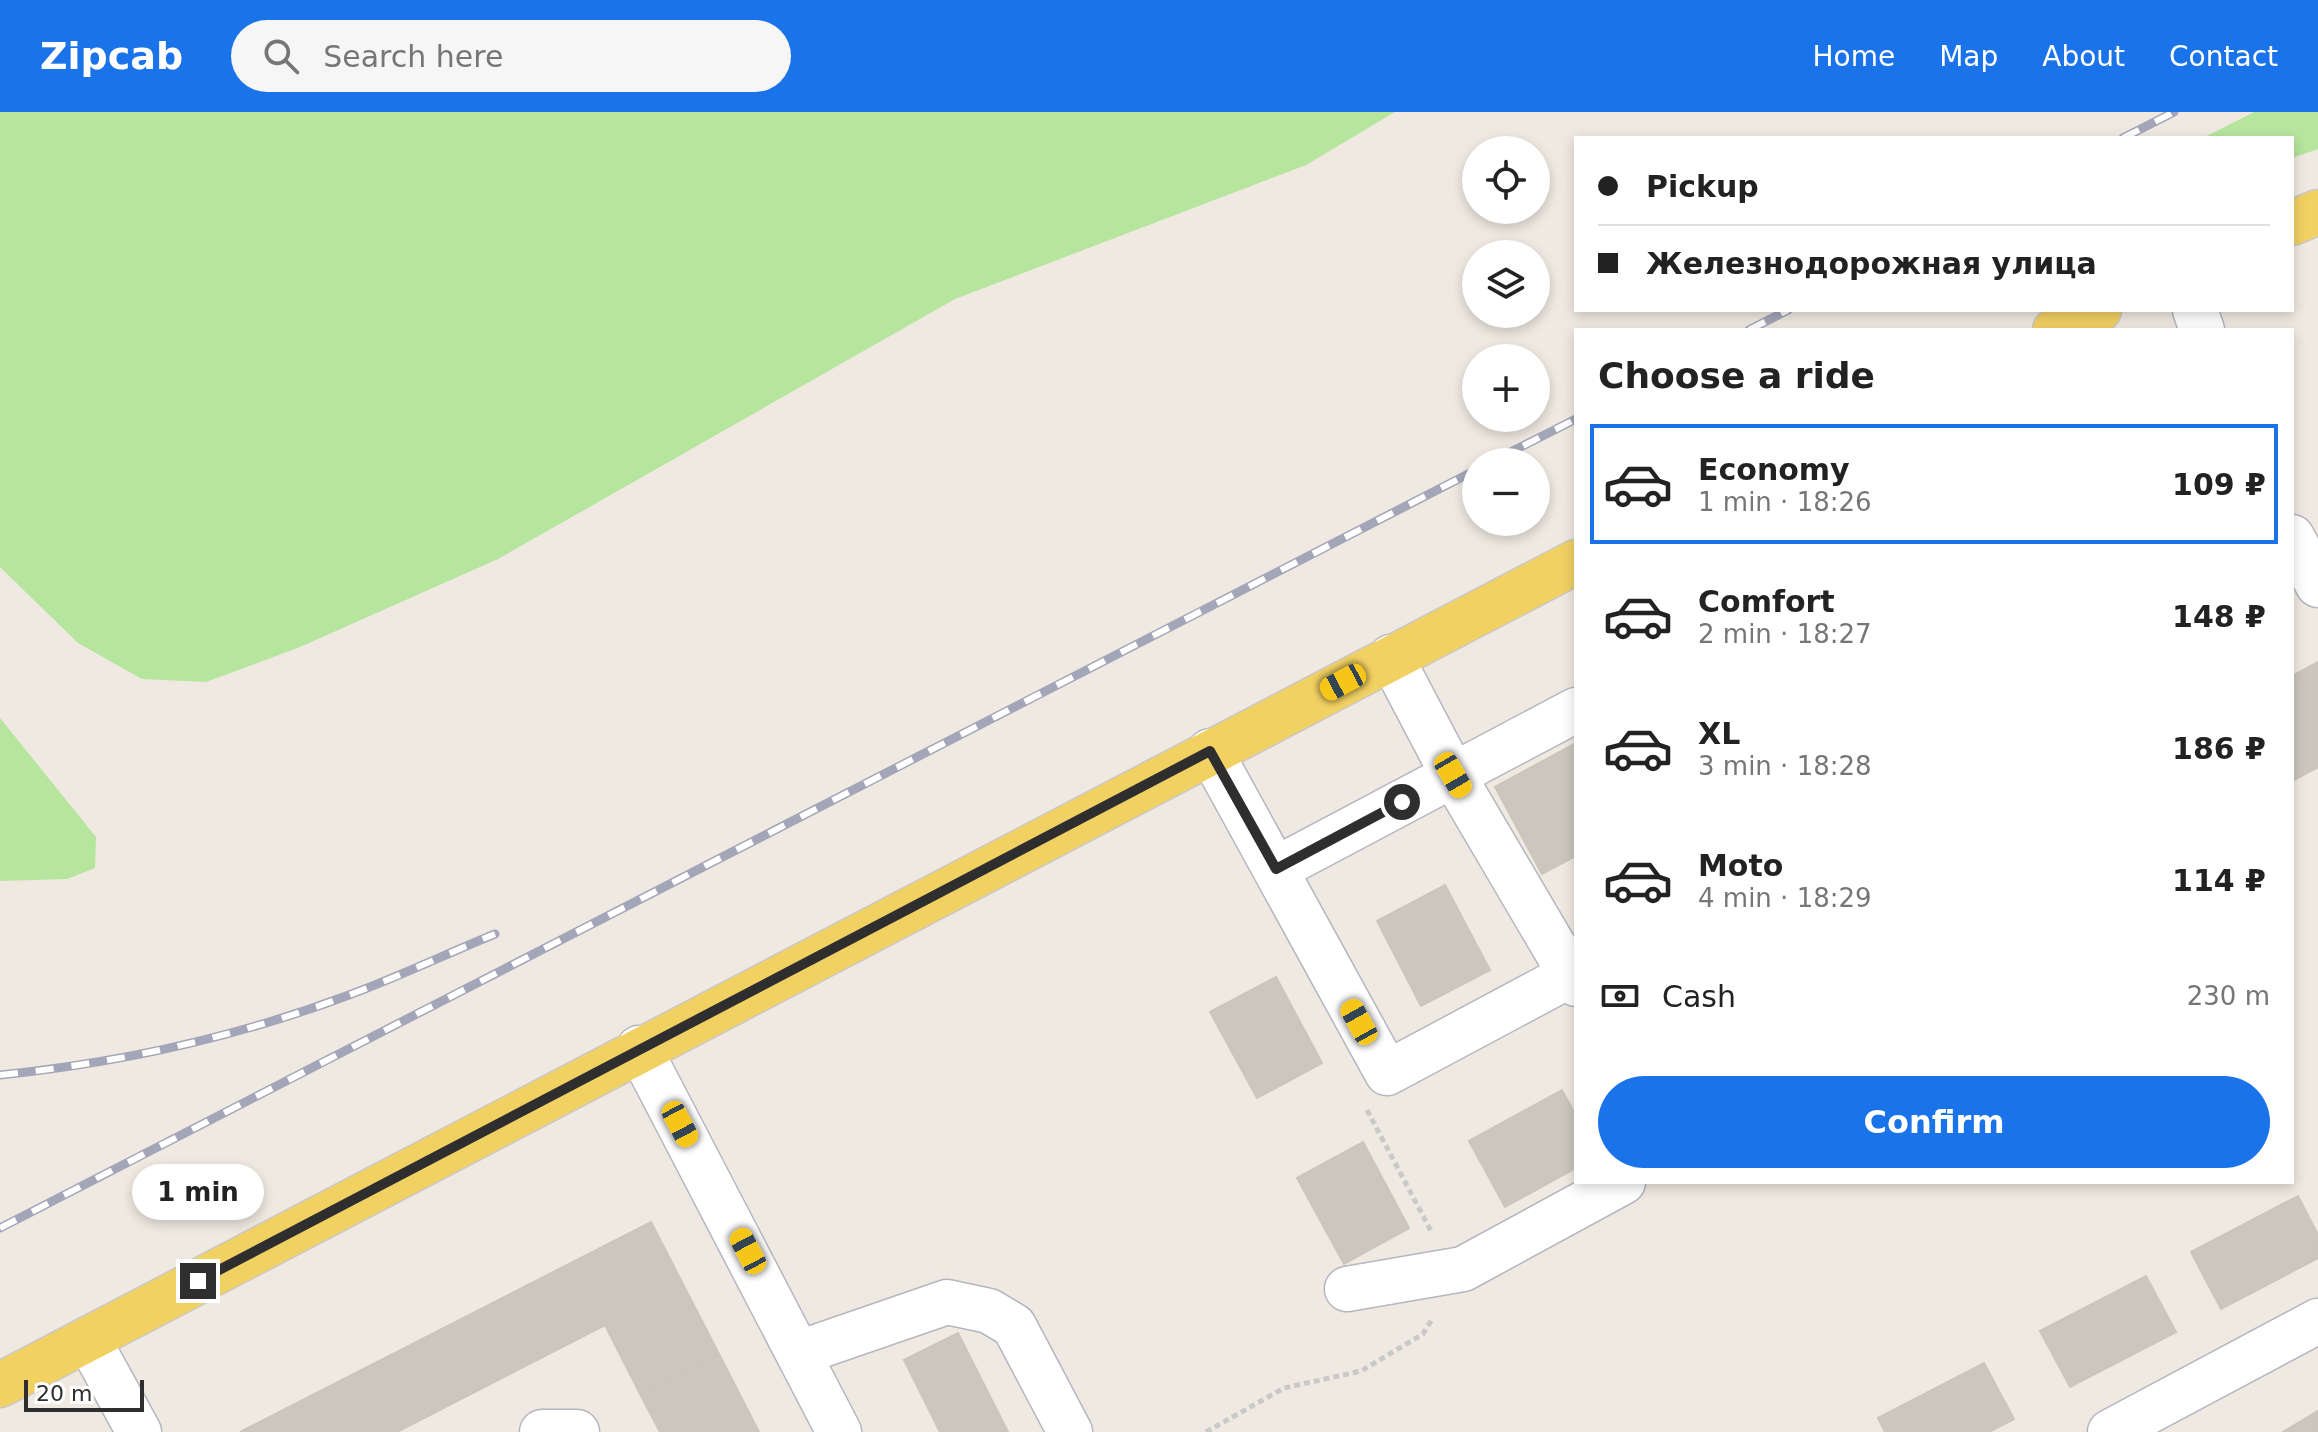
<!DOCTYPE html>
<html lang="en">
<head>
<meta charset="utf-8">
<style>
  :root { --surface:#fff; --page:#f6f6f6; --text:#222; --muted:#767676; --line:#e0e0e0; --accent:#1a73e8 }
  body { margin:0; font-family:"DejaVu Sans",sans-serif; background:var(--page); color:var(--text); height:100vh; display:flex; flex-direction:column; font-size:30px; white-space:nowrap }
  * { box-sizing:border-box; margin:0 }
  p { font-size:26px; color:var(--muted) }
  .icon { flex:none; width:44px; height:44px; fill:none; stroke:currentColor; stroke-width:2; stroke-linecap:round; stroke-linejoin:round }
  .map { position:relative; flex:1; overflow:hidden }
  .side { position:absolute; left:1574px; top:216px; width:720px; height:856px; display:flex; flex-direction:column; background:var(--surface); border-radius:0px; box-shadow:0 4px 12px #0003 }
  .side>* { flex:none }
  .guide { position:absolute; left:1574px; top:24px; width:720px; height:176px; border-radius:0px; box-shadow:0 4px 12px #0003; display:grid; align-content:center; height:176px; padding:0 24px; background:var(--surface) }
  .tools { position:absolute; left:1462px; top:24px; display:grid; gap:16px }
  .tools a { display:grid; place-items:center; width:88px; height:88px; border-radius:50%; background:var(--surface); box-shadow:0 4px 12px #0003; font-size:40px }
  .scale { position:absolute; left:24px; bottom:20px; width:120px; box-sizing:border-box; padding-left:8px; border:4px solid #2e2e2e; border-top:0; font-size:22px; line-height:28px; white-space:nowrap; color:#2e2e2e; -webkit-text-stroke:6px #fff; paint-order:stroke }
  .end { position:absolute; width:36px; height:36px; margin:-18px; border:10px solid #2e2e2e; background:#fff; box-shadow:0 0 0 4px #fff }
  .from { border-radius:50% }
  .bubble { position:absolute; height:56px; border-radius:28px; background:var(--surface); box-shadow:0 4px 12px #0003; font-size:26px; font-weight:800; line-height:56px; text-align:center }
  .car { position:absolute; width:24px; height:48px; margin:-24px -12px; border-radius:10px; box-shadow:0 0 6px 2px #0007; background:linear-gradient(#f5c518 24%,#345 0 40%,#f5c518 0 76%,#345 0 86%,#f5c518 0) }
  .guide b { display:flex; align-items:center; gap:28px; height:76px; font-size:30px }
  .guide b+b { border-top:2px solid var(--line) }
  .guide i { width:20px; height:20px; background:var(--text) }
  ul { padding:0; list-style:none }
  li { display:flex; align-items:center; gap:24px; height:120px; margin:0 16px 12px; padding:0 8px; border:4px solid transparent; border-radius:0px }
  li div { flex:1 }
  li b { display:block; font-size:30px }
  li em { font-style:normal; font-weight:800 }
  li.active { border-color:var(--accent) }
  li>.icon { width:72px; height:72px; stroke-width:1.5 }
  h2 { padding:0 24px; font-size:36px; line-height:96px }
  .pay { display:flex; align-items:center; gap:20px; height:88px; padding:0 24px; font-size:30px }
  .pay p { margin-inline-start:auto }
  .action { display:flex; gap:16px; margin-top:auto; padding:16px 24px }
  .action a { flex:1; height:92px; border-radius:48px; background:var(--accent); color:#fff; font-size:32px; font-weight:800; line-height:92px; text-align:center }
  header { display:flex; align-items:center; gap:48px; box-sizing:border-box; height:112px; padding:0 40px; background:var(--accent); color:#fff }
  header strong { font-size:38px }
  nav { display:flex; gap:44px; margin-inline-start:auto; font-size:28px }
  .search { width:560px; height:72px; background:var(--page); display:flex; align-items:center; gap:20px; box-sizing:border-box; padding:0 28px; border-radius:44px; color:var(--muted); font-size:30px }
  .map>svg:first-child { display:block }
  .green { fill:#b6e59e }
  .building { fill:#cbc7bf; stroke:#cbc5ba; stroke-width:2 }
  .lines { fill:none; stroke-linecap:round; stroke-linejoin:round }
  .minor-casing { stroke:#b4b7c1; stroke-width:47 }
  .major-casing { stroke:#c9c9c9; stroke-width:47 }
  .path { stroke:#c9c9c9; stroke-width:5; stroke-dasharray:6 4; stroke-linecap:butt }
  .minor { stroke:#fff; stroke-width:44 }
  .major { stroke:#f2d163; stroke-width:44 }
  .rail-casing { stroke:#a3a6b8; stroke-width:9 }
  .rail { stroke:#fff; stroke-width:6; stroke-dasharray:18; stroke-linecap:butt }
  .route { stroke:#2e2e2e; stroke-width:10 }
</style>
</head>
<body>
<header>
<strong>Zipcab</strong>
<div class="search"><svg class="icon" aria-label="search" viewBox="0 0 24 24"><circle cx="10" cy="10" r="6"/><path d="M15 15l6 6"/></svg>Search here</div>
<nav><a>Home</a><a>Map</a><a>About</a><a>Contact</a></nav>
</header>
<div class="map">
<svg width="2318" height="1320" viewBox="0 0 2318 1320">
  <rect width="100%" height="100%" fill="#efe9e1"/>
  <path class="green" d="M0,0H1395L1306,53L955,187L498,447L300,535L206,570L142,567L78,531L0,455Z
    M2254,0H2318V37L2292,46V26H2203Z
    M0,606L96,725L95,756L67,767L0,769Z"/>
  <path class="building" d="M2318,550V655L2292,669V564Z
    M1576,631V744L1542,762L1495,675Z
    M1445,773L1490,858L1421,894L1377,809Z
    M1276,865L1322,951L1257,986L1210,900Z
    M1562,978L1576,1004V1056L1505,1095L1469,1029Z
    M1363,1030L1409,1116L1344,1152L1297,1066Z
    M2298,1084L2318,1123V1146L2221,1197L2191,1140Z
    M651,1110L719,1242L640,1282L605,1213L397,1320H240Z
    M2146,1164L2176,1220L2070,1275L2040,1219Z
    M958,1221L1008,1320H940L904,1248Z
    M719,1242L759,1320H660L640,1282Z
    M1984,1251L2014,1307L1989,1320H1885L1878,1306Z
    M2318,1299V1320H2283Z"/>
  <g class="lines">
    <defs>
      <path id="minor" d="M2195,198L2202,218
        M2292,425L2318,473
        M1391,545L1453,663L1576,872
        M1210,639L1387,961L1576,860
        M1276,757L1576,598
        M639,936L839,1320
        M1347,1177L1463,1157L1623,1070
        M88,1227L139,1320
        M799,1241L947,1190L989,1199L1014,1214L1070,1320
        M542,1320H577
        M2110,1320L2318,1209"/>
      <path id="major" d="M2292,111L2318,100
        M2055,218L2099,198
        M0,1273L1576,450"/>
    </defs>
    <use href="#minor" class="minor-casing"/>
    <use href="#major" class="major-casing"/>
    <path class="path" d="M1367,998L1431,1119
      M1206,1320L1284,1276L1361,1259L1423,1222L1433,1206"/>
    <use href="#minor" class="minor"/>
    <use href="#major" class="major"/>
    <defs>
      <path id="rail" d="M2123,26L2174,0
        M1749,218L1788,198
        M1491,350L1576,307
        M0,963C119,951 237,925 349,883C398,865 446,842 495,822
        M0,1116L1476,358"/>
    </defs>
    <use href="#rail" class="rail-casing"/>
    <use href="#rail" class="rail"/>
  </g>
  <g class="lines">
    <path class="route" d="M198,1169L1210,639L1276,757L1402,690"/>
  </g>
</svg>
<div class="tools">
<a><svg class="icon" aria-label="locate" viewBox="0 0 24 24"><circle cx="12" cy="12" r="6"/><path d="M12 2v4M12 18v4M2 12h4M18 12h4"/></svg></a>
<a><svg class="icon" aria-label="layers" viewBox="0 0 24 24"><path d="M12 4l9 5-9 5-9-5zM3 14l9 5 9-5"/></svg></a>
<a>+</a>
<a>−</a>
</div>
<div class="scale">20 m</div>
<i class="end from" style="left:1402px;top:690px"></i>
<i class="end" style="left:198px;top:1169px"></i>
<div class="bubble" style="left:132px;top:1052px;width:132px">1 min</div>
<i class="car" style="left:1343px;top:570px;rotate:242deg"></i>
<i class="car" style="left:1453px;top:663px;rotate:150deg"></i>
<i class="car" style="left:1359px;top:910px;rotate:331deg"></i>
<i class="car" style="left:680px;top:1012px;rotate:152deg"></i>
<i class="car" style="left:748px;top:1139px;rotate:332deg"></i>
<div class="guide">
<b><i class="from"></i>Pickup</b>
<b><i></i>Железнодорожная улица</b>
</div>
<section class="side">
<h2>Choose a ride</h2>
<ul>
<li class="active"><svg class="icon" aria-label="car" viewBox="0 0 24 24"><path d="M5 17H2v-5l4-1 3-4h7l3 4 3 1v5h-3M9 17h6M6 11h13"/><circle cx="7" cy="17" r="2"/><circle cx="17" cy="17" r="2"/></svg><div><b>Economy</b><p>1 min · 18:26</p></div><em>109 ₽</em></li>
<li><svg class="icon" aria-label="car" viewBox="0 0 24 24"><path d="M5 17H2v-5l4-1 3-4h7l3 4 3 1v5h-3M9 17h6M6 11h13"/><circle cx="7" cy="17" r="2"/><circle cx="17" cy="17" r="2"/></svg><div><b>Comfort</b><p>2 min · 18:27</p></div><em>148 ₽</em></li>
<li><svg class="icon" aria-label="car" viewBox="0 0 24 24"><path d="M5 17H2v-5l4-1 3-4h7l3 4 3 1v5h-3M9 17h6M6 11h13"/><circle cx="7" cy="17" r="2"/><circle cx="17" cy="17" r="2"/></svg><div><b>XL</b><p>3 min · 18:28</p></div><em>186 ₽</em></li>
<li><svg class="icon" aria-label="car" viewBox="0 0 24 24"><path d="M5 17H2v-5l4-1 3-4h7l3 4 3 1v5h-3M9 17h6M6 11h13"/><circle cx="7" cy="17" r="2"/><circle cx="17" cy="17" r="2"/></svg><div><b>Moto</b><p>4 min · 18:29</p></div><em>114 ₽</em></li>
</ul>
<div class="pay"><svg class="icon" aria-label="cash" viewBox="0 0 24 24"><path d="M3 7h18v10H3z"/><circle cx="12" cy="12" r="2"/></svg>Cash<p>230 m</p></div>
<div class="action"><a>Confirm</a></div>
</section>
</div>
</body>
</html>
